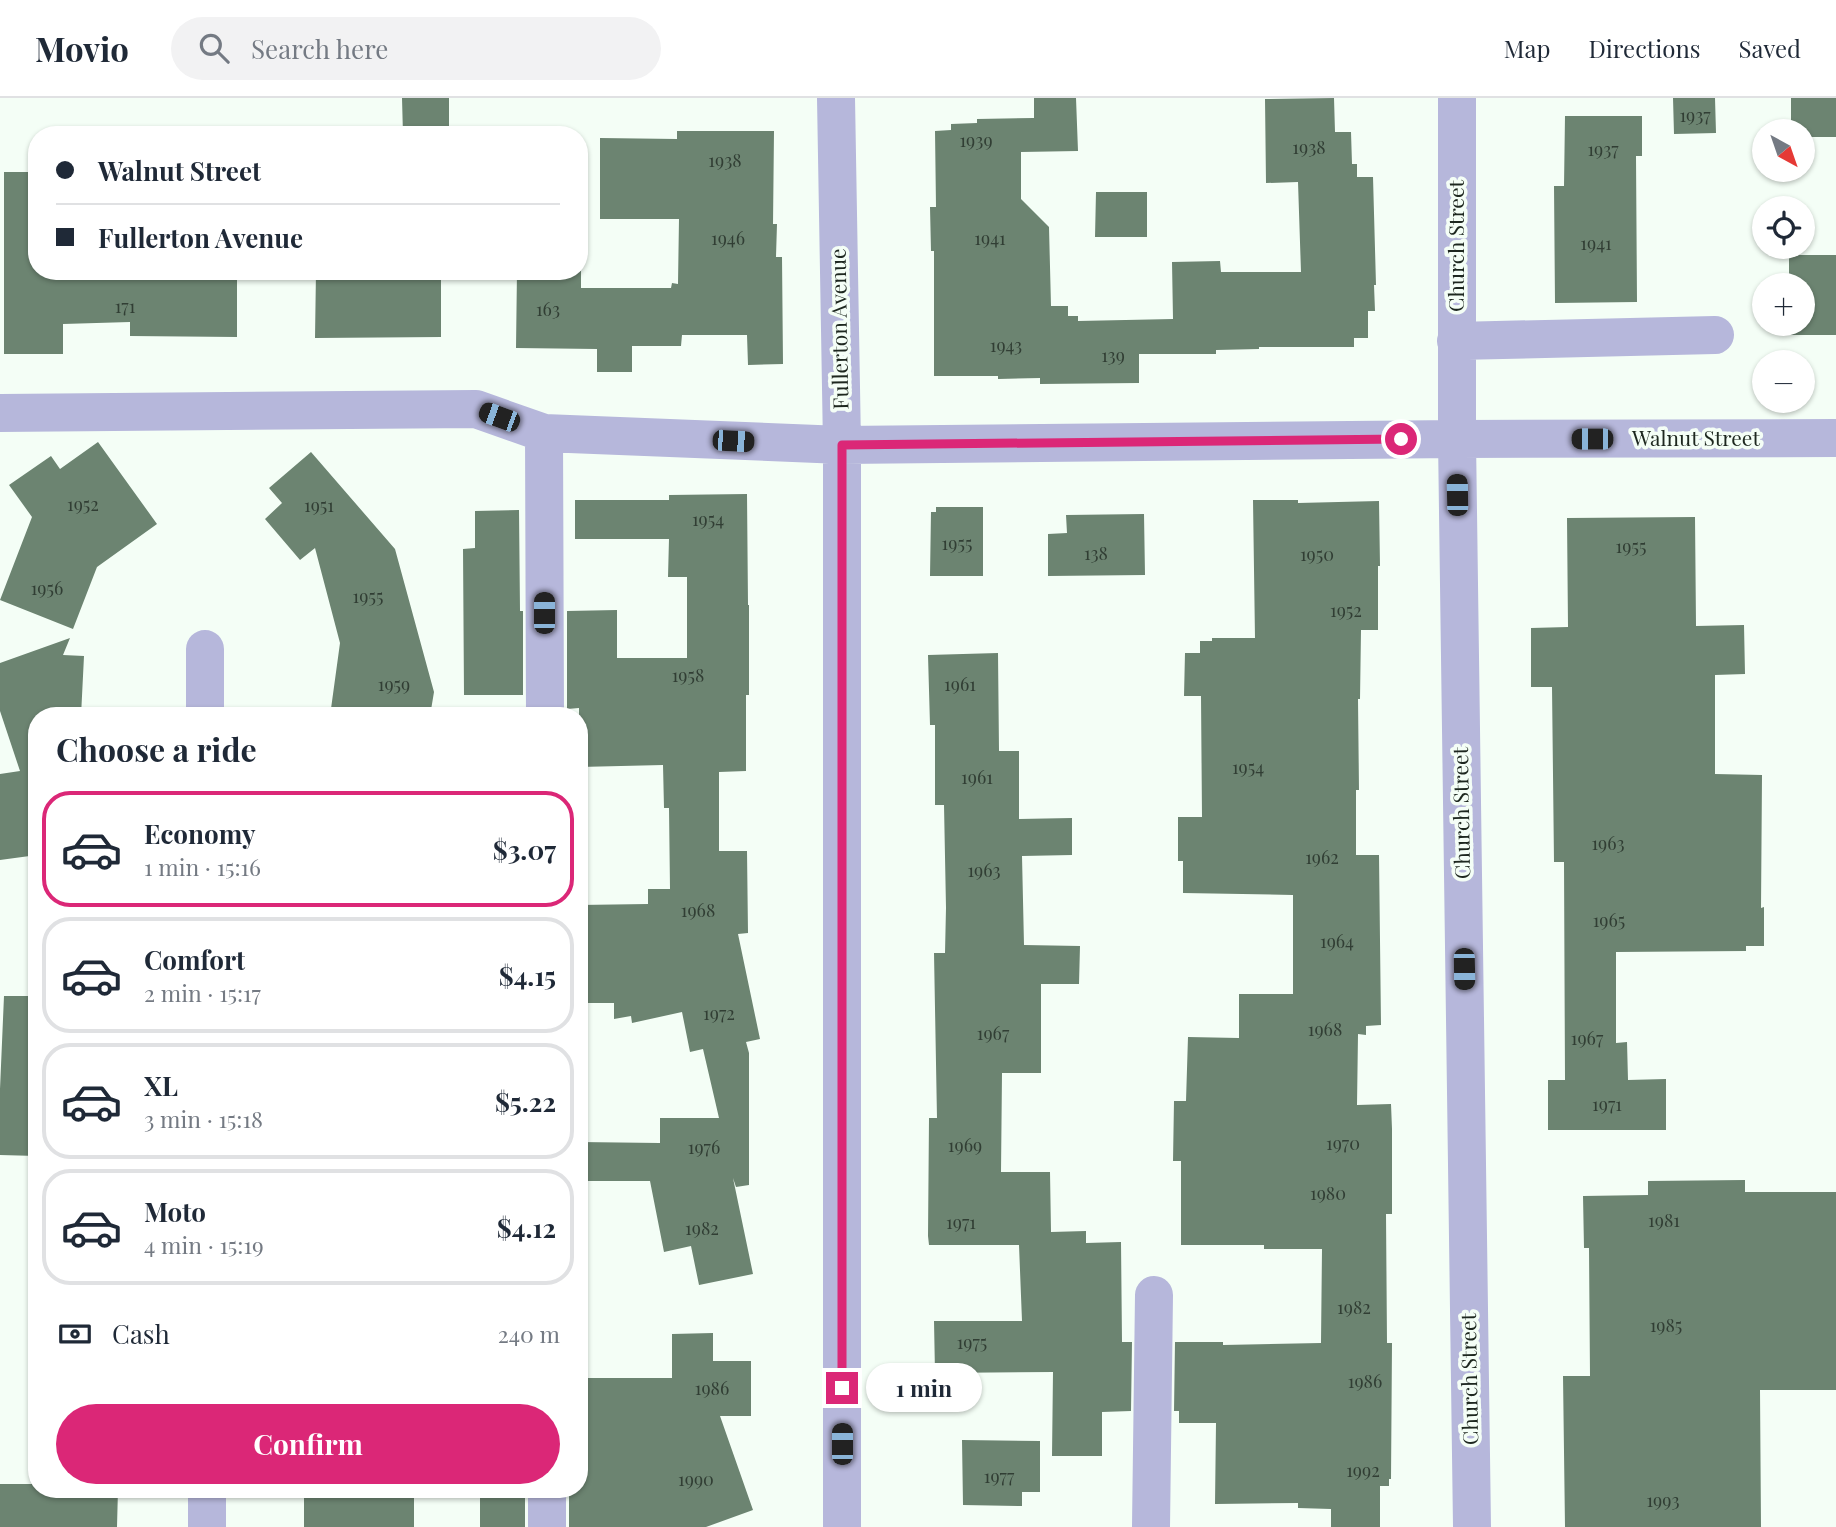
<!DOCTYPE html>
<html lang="en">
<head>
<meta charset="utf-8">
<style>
  :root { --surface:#fff; --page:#f2f2f3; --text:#1f2937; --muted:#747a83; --line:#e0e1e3; --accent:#db2777 }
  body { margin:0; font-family:"Playfair Display",serif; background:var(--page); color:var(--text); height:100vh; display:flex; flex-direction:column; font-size:26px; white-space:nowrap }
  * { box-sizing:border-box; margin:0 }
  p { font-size:23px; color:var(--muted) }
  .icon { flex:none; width:38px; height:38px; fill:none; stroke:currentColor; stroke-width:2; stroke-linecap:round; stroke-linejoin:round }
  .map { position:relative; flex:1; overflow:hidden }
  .side { position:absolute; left:28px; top:609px; width:560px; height:791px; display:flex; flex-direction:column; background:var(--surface); border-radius:28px; box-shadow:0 2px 5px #0004 }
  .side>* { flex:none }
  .banner { position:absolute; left:28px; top:28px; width:560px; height:154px; border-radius:28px; box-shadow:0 2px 5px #0004; display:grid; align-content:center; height:154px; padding:0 28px; background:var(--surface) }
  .needle { width:46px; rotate:140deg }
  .buttons { position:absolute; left:1752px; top:21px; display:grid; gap:14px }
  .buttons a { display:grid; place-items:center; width:63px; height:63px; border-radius:50%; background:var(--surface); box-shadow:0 2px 5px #0004; font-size:35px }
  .end { position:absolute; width:32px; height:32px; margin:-16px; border:9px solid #db2777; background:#fff; box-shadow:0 0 0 4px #fff }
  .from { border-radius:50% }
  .bubble { position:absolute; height:49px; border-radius:24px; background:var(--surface); box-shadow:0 2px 5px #0004; font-size:23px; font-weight:700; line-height:49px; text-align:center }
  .car { position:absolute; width:21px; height:42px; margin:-21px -10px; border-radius:9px; box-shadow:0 0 5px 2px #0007; background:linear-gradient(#222 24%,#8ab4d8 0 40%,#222 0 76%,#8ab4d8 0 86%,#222 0) }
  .banner b { display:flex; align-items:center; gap:24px; height:66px; font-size:26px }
  .banner b+b { border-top:2px solid var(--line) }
  .banner i { width:18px; height:18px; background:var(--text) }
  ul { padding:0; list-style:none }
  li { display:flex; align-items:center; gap:21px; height:116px; margin:0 14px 10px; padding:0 14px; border:4px solid var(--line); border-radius:28px }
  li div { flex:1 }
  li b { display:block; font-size:26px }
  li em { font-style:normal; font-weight:700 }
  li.selected { border-color:var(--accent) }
  li>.icon { width:63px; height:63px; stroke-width:1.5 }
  h2 { padding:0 28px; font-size:32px; line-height:84px }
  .pay { display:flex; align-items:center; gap:18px; height:77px; padding:0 28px; font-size:26px }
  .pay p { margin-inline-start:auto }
  .action { display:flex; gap:14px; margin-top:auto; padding:14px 28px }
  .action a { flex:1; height:80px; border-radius:42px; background:var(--accent); color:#fff; font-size:28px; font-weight:700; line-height:80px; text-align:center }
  header { display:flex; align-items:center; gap:42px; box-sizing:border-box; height:98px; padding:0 35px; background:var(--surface); border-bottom:2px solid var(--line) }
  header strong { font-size:33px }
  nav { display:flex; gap:38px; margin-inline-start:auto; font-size:24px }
  .search { width:490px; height:63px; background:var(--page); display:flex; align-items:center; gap:18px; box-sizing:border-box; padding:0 24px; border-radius:38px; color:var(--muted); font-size:26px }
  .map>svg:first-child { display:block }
  .building { fill:#6c8471 }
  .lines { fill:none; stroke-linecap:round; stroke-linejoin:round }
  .minor { stroke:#b6b7db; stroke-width:38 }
  .route { stroke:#db2777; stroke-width:9 }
  .labels { text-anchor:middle; stroke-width:7; stroke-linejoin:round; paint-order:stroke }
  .number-label { font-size:18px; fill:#313e34 }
  .street-label { font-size:21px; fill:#1d271f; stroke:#f4fef6 }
</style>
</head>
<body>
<header>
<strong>Movio</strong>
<div class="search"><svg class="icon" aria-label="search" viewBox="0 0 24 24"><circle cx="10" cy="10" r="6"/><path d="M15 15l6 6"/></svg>Search here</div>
<nav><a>Map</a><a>Directions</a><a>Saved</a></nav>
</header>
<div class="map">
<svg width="1836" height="1429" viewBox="0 0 1836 1429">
  <rect width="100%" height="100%" fill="#f4fef6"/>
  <path class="building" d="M402,0H449V37H403Z
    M1034,0H1076L1078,53L1021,54V101L1049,129L1051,208H1068V218H1078V223L1173,221L1172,164L1220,163L1221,174H1301L1298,84L1266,85L1265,1L1334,0L1335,34H1351L1352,66H1357V79H1373L1376,187H1374L1375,213H1368V240H1354V249H1259V251L1216,252V256H1139V285L1040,286V280L998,281V278H934V153H931L930,109H936L935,33L951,32V26L977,25V21L1034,20Z
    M1673,0H1715L1716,35L1674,36Z
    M1791,0H1836V39H1802V33H1791Z
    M1565,18H1642V58H1636L1637,204L1555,205L1554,88H1564Z
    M677,33H774L773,126H777L776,159H782L783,266L748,267L747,237H682L681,248H632V274H597V251L516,250L517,173H581V190H671L672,185L678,186L679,121H600V40L677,41Z
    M4,74H37V173H237V239L130,238V224L63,226V256H4Z
    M1096,94H1147V139H1095Z
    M1789,157H1836V237H1789V226H1802V187H1789Z
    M316,173H441V239L315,240Z
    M98,344L157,426L97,469L73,531L0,502L32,419L9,387L51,358L60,371Z
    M311,354L395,451L434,594L430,618H330L340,545L315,450L300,462L265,421L282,405L269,390Z
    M747,396L748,507H749V597H746V673L719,674V753H747L748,835L738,836L760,941L746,944L749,955V1087L736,1089L733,1080L753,1176L699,1187L691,1148L664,1154L650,1083H579V1044L660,1045V1020H719L703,951L690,954L682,914L632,925L631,918L614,921V905H579V807L648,806V791H670L669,710H664L663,667L579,669V610L567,611V513L617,512V560H687V479H668L669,441H575V402H669V397Z
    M1253,402H1298V405L1379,403L1380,468H1378V532H1361L1360,601H1358L1359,692H1356V757H1379L1381,927L1366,928V937L1358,936L1357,1007L1391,1006L1392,1031V1116H1386L1387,1245H1392L1391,1381H1389V1388H1380V1429H1331V1411L1298,1410V1405L1215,1406L1216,1325H1179V1313H1174L1175,1244H1223V1247L1321,1245L1322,1151H1264V1147H1181V1063H1173L1174,1003H1186L1188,939L1239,940V896H1293V797L1183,795V763H1178V719H1202L1201,598H1184L1185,555H1200V543H1212V540H1255Z
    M936,409H983V478H930L931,414H936Z
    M519,412L520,513H523V597H464L463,451L475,450V413Z
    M1144,416L1145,477L1048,478V436L1067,435L1066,417Z
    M1695,419L1696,528L1744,527L1745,576L1715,577V676L1762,677L1761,810L1764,809V848H1746V853L1616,854V945L1627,944L1628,982L1666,981V1032H1548V982H1565L1564,764H1554L1552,589H1531V530L1568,529L1567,420Z
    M70,540L63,557L84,558L81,618H37V757L0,762V676L20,673L0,613V565Z
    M998,555L999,653H1019V721L1072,720V757L1022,758L1024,847L1080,848L1079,886H1041V975H1002L1001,1074H1050L1051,1134L1086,1133V1145L1121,1144L1122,1244H1132L1131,1313L1102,1314V1358H1052L1053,1274L935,1275L934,1223H1022L1019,1147H929L928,1138L929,1020H937L934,855H945L946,810L944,707H935V627H930L928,557Z
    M4,898H37V1058L0,1057V991Z
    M1745,1082V1094H1836V1292H1760L1761,1429H1565L1563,1278H1590L1589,1150H1584L1583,1098L1648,1097V1083Z
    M713,1235V1263H751V1318H720L753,1412L706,1429H569V1391H579V1280H672V1236Z
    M962,1342L1040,1343V1394H1022V1408L963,1407Z
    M0,1386H37V1391H118L117,1429H0Z
    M304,1391H414V1429H304Z
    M480,1391H525V1429H480Z"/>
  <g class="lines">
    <path class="minor" d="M836,0L842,347V1429
      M1457,0V341L1472,1429
      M1456,243L1715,237
      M0,315L476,311L544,335L842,347L1457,341L1836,340
      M544,335L545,618
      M205,551V618
      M207,1391V1429
      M547,1391V1429
      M1151,1429L1154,1197"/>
  </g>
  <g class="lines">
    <path class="route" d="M842,1290V347L1401,341"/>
  </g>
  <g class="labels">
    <g class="number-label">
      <text x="1695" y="24">1937</text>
      <text x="976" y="49">1939</text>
      <text x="1309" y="56">1938</text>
      <text x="1603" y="58">1937</text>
      <text x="725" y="69">1938</text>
      <text x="728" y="147">1946</text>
      <text x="990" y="147">1941</text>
      <text x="1596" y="152">1941</text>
      <text x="125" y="215">171</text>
      <text x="548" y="218">163</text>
      <text x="1006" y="254">1943</text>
      <text x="1113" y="264">139</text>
      <text x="83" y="413">1952</text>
      <text x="319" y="414">1951</text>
      <text x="708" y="428">1954</text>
      <text x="957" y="452">1955</text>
      <text x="1631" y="455">1955</text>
      <text x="1096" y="462">138</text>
      <text x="1317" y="463">1950</text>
      <text x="47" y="497">1956</text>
      <text x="368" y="505">1955</text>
      <text x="1346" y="519">1952</text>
      <text x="688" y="584">1958</text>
      <text x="394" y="593">1959</text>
      <text x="960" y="593">1961</text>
      <text x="1248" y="676">1954</text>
      <text x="977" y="686">1961</text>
      <text x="1608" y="752">1963</text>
      <text x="1322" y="766">1962</text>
      <text x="984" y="779">1963</text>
      <text x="698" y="819">1968</text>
      <text x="1609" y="829">1965</text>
      <text x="1337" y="850">1964</text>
      <text x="719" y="922">1972</text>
      <text x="1325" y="938">1968</text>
      <text x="993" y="942">1967</text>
      <text x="1587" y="947">1967</text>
      <text x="1607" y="1013">1971</text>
      <text x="1343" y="1052">1970</text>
      <text x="965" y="1054">1969</text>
      <text x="704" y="1056">1976</text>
      <text x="1328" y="1102">1980</text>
      <text x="1664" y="1129">1981</text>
      <text x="961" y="1131">1971</text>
      <text x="702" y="1137">1982</text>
      <text x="1354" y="1216">1982</text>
      <text x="1666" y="1234">1985</text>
      <text x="972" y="1251">1975</text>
      <text x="1365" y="1290">1986</text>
      <text x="712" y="1297">1986</text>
      <text x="1363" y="1379">1992</text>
      <text x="999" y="1385">1977</text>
      <text x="696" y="1388">1990</text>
      <text x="1663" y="1409">1993</text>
    </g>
    <g class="street-label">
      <text transform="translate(1457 148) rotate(-90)" y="7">Church Street</text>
      <text transform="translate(840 231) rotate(-91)" y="7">Fullerton Avenue</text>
      <text x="1696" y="348">Walnut Street</text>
      <text transform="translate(1462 715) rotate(-91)" y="7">Church Street</text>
      <text transform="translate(1470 1281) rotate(-91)" y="7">Church Street</text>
    </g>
  </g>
</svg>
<div class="buttons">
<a><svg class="needle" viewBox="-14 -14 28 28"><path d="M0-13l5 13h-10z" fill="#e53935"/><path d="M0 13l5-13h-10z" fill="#747a83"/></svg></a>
<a><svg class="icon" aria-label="locate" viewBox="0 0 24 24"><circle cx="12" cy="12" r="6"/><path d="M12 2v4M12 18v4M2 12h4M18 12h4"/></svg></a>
<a>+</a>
<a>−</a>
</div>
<i class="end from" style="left:1401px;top:341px"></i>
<i class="end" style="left:842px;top:1290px"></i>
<div class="bubble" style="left:866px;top:1265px;width:116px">1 min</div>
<i class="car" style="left:499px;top:319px;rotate:290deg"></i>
<i class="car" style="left:1592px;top:341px;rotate:270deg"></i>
<i class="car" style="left:733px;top:343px;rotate:93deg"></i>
<i class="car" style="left:1457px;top:397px;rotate:359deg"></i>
<i class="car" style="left:544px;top:515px;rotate:0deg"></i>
<i class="car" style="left:1464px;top:871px;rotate:179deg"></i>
<i class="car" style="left:842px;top:1346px;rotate:0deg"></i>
<div class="banner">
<b><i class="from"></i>Walnut Street</b>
<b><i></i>Fullerton Avenue</b>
</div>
<section class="side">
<h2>Choose a ride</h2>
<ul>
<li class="selected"><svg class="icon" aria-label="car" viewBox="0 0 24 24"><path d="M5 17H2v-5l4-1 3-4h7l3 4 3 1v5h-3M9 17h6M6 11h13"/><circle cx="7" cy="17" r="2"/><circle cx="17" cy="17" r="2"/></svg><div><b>Economy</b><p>1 min · 15:16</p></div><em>$3.07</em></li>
<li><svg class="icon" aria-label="car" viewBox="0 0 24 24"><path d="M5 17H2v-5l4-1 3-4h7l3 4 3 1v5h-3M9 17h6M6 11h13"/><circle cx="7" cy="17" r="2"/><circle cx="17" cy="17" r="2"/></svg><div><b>Comfort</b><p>2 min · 15:17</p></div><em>$4.15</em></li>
<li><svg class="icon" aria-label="car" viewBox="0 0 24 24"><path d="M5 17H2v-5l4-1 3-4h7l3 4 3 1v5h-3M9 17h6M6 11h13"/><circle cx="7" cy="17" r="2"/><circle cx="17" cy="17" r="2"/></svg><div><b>XL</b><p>3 min · 15:18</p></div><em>$5.22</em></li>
<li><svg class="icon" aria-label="car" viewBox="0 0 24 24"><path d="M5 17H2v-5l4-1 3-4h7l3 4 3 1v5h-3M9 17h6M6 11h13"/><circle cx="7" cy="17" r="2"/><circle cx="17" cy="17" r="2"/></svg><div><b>Moto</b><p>4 min · 15:19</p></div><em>$4.12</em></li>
</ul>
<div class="pay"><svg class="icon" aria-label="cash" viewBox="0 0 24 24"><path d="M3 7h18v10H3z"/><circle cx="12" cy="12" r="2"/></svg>Cash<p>240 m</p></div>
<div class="action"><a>Confirm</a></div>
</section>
</div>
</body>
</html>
